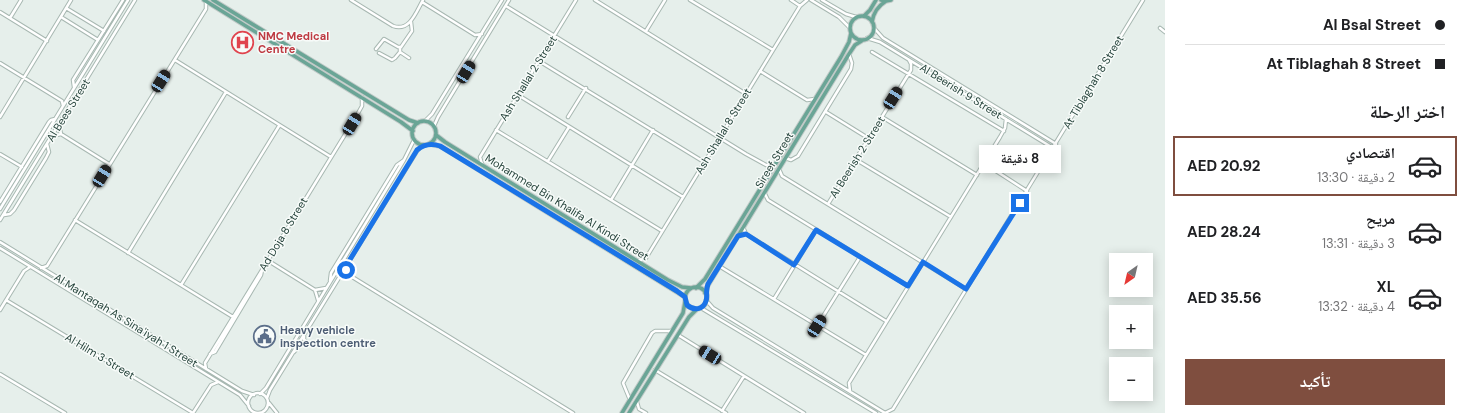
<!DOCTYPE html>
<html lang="ar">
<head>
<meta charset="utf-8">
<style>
  :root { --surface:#fff; --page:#f6f6f6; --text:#202124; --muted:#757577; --line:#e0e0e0; --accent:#7f4e3f }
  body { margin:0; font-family:"DM Sans","Noto Naskh Arabic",sans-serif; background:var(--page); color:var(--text); direction:rtl; height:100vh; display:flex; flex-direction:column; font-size:15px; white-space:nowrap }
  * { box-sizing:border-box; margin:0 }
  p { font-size:13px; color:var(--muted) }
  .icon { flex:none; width:22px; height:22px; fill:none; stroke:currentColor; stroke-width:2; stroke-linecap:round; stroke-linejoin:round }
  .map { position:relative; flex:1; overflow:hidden; direction:ltr }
  .details { display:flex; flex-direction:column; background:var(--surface); width:300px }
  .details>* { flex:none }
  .banner { display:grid; align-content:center; height:88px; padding:0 20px; background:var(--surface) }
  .needle { width:26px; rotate:214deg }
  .tools { position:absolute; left:1109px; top:253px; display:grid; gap:8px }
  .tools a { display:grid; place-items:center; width:44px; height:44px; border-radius:0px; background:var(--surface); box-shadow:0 2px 10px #0003; font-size:20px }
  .end { position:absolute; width:18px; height:18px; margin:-9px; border:5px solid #1a73e8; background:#fff; box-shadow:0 0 0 2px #fff }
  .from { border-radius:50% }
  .bubble { position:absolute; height:28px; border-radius:0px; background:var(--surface); box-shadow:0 2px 10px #0003; font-size:13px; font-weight:700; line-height:28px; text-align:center; direction:rtl }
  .car { position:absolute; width:12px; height:24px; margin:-12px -6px; border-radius:5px; box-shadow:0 0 3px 1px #0007; background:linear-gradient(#222 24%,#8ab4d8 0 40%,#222 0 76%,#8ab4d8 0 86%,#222 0) }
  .banner b { display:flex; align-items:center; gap:14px; height:38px; font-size:15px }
  .banner b+b { border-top:1px solid var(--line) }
  .banner i { width:10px; height:10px; background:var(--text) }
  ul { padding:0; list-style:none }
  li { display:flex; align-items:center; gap:12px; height:60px; margin:0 8px 6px; padding:0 12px; border:2px solid transparent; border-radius:0px }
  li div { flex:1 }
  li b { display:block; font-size:15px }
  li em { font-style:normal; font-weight:700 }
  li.selected { border-color:var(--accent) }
  li>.icon { width:36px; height:36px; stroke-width:1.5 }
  h2 { padding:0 20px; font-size:18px; line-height:48px }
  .primary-button { display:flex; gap:8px; margin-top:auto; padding:8px 20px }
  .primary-button a { flex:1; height:46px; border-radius:0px; background:var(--accent); color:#fff; font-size:16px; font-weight:700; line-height:46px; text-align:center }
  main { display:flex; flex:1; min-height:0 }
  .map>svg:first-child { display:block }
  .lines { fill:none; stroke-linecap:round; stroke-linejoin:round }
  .minor-casing { stroke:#a8b8b2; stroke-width:4.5 }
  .major-casing { stroke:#c2cac8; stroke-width:5.5 }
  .minor { stroke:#fff; stroke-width:2.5 }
  .major { stroke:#6aa596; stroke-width:3.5 }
  .route { stroke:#1a73e8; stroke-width:5 }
  .labels { text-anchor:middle; stroke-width:3; stroke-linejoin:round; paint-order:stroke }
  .health-label { font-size:11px; font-weight:bold; fill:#be3a42; stroke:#f7fbf9; text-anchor:start }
  .street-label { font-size:11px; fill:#24423a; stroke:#f7fbf9 }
  .service-label { font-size:11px; font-weight:bold; fill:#4e5e75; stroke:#f7fbf9; text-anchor:start }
</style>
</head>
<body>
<main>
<section class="details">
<div class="banner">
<b><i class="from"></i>Al Bsal Street</b>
<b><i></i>At Tiblaghah 8 Street</b>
</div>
<h2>اختر الرحلة</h2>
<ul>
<li class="selected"><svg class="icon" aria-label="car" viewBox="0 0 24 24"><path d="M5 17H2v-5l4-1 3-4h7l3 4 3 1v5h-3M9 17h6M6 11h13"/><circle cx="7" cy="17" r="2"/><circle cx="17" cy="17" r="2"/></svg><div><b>اقتصادي</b><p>2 دقيقة · 13:30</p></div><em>AED 20.92</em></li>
<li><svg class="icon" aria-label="car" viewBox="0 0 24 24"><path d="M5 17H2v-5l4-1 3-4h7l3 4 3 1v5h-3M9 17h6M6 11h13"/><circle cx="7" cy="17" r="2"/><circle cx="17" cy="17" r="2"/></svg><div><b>مريح</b><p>3 دقيقة · 13:31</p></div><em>AED 28.24</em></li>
<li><svg class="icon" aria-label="car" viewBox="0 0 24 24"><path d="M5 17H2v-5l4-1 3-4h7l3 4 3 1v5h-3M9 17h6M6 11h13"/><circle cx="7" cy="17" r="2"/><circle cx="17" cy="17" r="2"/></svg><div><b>XL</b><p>4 دقيقة · 13:32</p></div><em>AED 35.56</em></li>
</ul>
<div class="primary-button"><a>تأكيد</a></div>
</section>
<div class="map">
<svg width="1165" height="413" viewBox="0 0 1165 413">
  <rect width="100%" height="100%" fill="#e6efeb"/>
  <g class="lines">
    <defs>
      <path id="minor" d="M351,0L393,26C410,32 416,12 423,0
        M595,0L746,94
        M690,0L773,50
        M791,0L800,6
        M811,0L839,17L850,28
        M822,0L846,14L856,17
        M422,2L475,35L482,34
        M506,6L746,154L766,165H774
        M66,8L104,31
        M0,12L47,41
        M61,17L98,40
        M10,18L21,0
        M874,28L883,38L1056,144
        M1160,28L1165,32
        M646,31L665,0
        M867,38L880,42L1053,148
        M400,48V52L409,58
        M376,49L384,39L398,47H401L412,31L411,22
        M872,52L1004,131
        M379,53L392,60L395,58L400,52
        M175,60L331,157
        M539,61L704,162
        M0,63L62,101L63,106
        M760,71L807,100L815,99
        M74,87L73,80L123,0
        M518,95L683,197
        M826,112L868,138
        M0,117L71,0
        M568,117L586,88
        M882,117L977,175
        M425,121L432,114L502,0
        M59,125L61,134L109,164
        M434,126L438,117L509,0
        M496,130L662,231
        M52,136L61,134
        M0,154L22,167
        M785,158L791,160L798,156L851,69L852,63L849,54
        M855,159L951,217
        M548,161L569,127
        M482,164L480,157L576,0
        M779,169L782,176L966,289
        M996,171L1027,191
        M765,194L768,200L908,286
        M611,200L653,130
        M0,202L49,122L51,120L55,119
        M828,204L911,70V64L909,60
        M0,209L128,0
        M4,215L10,214L14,210L46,158L49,152L47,144
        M0,220L135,0
        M75,220L233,317
        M743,227L746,234L886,321
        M0,242L242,391L254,395
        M0,248L240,395L249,406
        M128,253L226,92
        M267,260L315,290L318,300
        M638,261L646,258L800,6L807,0
        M346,266L349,275L573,413
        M719,266L866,355
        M41,268L47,266L206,9V1
        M330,281L331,273L397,165L404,160
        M181,285L279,126
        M315,290L326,288
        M774,299L816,230
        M6,300L193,413
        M706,300L713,308L885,413
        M701,308L876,413
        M0,310L24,271L30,267
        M817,326L860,257
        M678,335L804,413
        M294,352L300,345L307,343L304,339V336
        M210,354L215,352L261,275L262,270
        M206,369L205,363L357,115L362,106V97
        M655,370L726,413
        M0,374L65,413
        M850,391L849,383L1000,137L1005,128L1006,119
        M248 403a10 10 0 1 1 20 0a10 10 0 1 1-20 0Z
        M260,394L266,388L404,160L414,140
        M267,398L270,390L417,151L423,145
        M630,400L623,383L652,333L655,331H672
        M637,402L639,409L646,413
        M269,403L277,413
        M722,411L744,376
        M193,413L211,385L218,382
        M885,413L893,409L1143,0"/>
      <path id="major" d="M204,0L401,122L413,131
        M213,0L409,120L418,123
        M881,0L886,1L891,0
        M864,16L870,10L876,0
        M850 28a12 12 0 1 1 24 0a12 12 0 1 1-24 0Z
        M872,22C873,14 878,6 886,1
        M412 133a12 12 0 1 1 24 0a12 12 0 1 1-24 0Z
        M436,135L445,142L668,280L682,287L691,288
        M430,144L440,146L685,297
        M685 298a11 11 0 1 1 22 0a11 11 0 1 1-22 0Z
        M696,288L705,279L841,57L849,42L851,33
        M705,293L708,285L849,54L855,45L863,40
        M622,413L683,313L685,302
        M629,413L689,317L697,309"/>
    </defs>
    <use href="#minor" class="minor-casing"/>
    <use href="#major" class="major-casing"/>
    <use href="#minor" class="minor"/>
    <use href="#major" class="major"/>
  </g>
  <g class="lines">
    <path class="route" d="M346,270V266L417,150C424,144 431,143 440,146L677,291L685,297L687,305C694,311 703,310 706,301C708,295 705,292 708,284L738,236L746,234L794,265L816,230L908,286L923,262L966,289L1020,203"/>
  </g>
  <defs>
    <symbol id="hospital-ring" viewBox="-11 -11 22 22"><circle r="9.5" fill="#f7fbf9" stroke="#e0444e" stroke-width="1.5"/><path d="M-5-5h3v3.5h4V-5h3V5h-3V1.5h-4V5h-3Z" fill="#e0444e"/></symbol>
    <symbol id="civic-ring" viewBox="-11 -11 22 22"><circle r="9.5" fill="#f7fbf9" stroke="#5c6f8a" stroke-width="1.5"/><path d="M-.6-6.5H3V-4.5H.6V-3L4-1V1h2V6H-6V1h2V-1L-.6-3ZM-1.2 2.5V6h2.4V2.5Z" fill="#5c6f8a"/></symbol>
  </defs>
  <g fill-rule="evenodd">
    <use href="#hospital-ring" x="230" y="30" width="25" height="25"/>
    <use href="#civic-ring" x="252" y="324" width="25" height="25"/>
  </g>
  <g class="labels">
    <g class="health-label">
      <text x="258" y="40">NMC Medical<tspan x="258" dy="13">Centre</tspan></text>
    </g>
    <g class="street-label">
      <text transform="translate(528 78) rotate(-58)" y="4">Ash Shallal 2 Street</text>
      <text transform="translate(1093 82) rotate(-59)" y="4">At Tiblaghah 8 Street</text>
      <text transform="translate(961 91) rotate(32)" y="4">Al Beerish 9 Street</text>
      <text transform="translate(68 110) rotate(-58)" y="4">Al Bees Street</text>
      <text transform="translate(723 131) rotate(-59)" y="4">Ash Shallal 8 Street</text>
      <text transform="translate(857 157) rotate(-58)" y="4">Al Beerish 2 Street</text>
      <text transform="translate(774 160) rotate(-59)" y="4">Sireef Street</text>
      <text transform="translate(567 207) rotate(32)" y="4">Mohammed Bin Khalifa Al Kindi Street</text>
      <text transform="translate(283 234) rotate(-59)" y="4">Ad Doja 8 Street</text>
      <text transform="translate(126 320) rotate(32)" y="4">Al Mantaqah As Sina'iyah 1 Street</text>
      <text transform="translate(100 356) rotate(31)" y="4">Al Hilm 3 Street</text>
    </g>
    <g class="service-label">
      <text x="280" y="334">Heavy vehicle<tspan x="280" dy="13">inspection centre</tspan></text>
    </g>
  </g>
</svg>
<div class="tools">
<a><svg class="needle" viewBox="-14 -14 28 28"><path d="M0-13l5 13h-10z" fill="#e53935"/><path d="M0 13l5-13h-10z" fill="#757577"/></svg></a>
<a>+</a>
<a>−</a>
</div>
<i class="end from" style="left:346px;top:270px"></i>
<i class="end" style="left:1020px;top:203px"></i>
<div class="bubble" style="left:979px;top:145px;width:82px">8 دقيقة</div>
<i class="car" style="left:466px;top:72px;rotate:31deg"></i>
<i class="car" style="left:161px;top:81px;rotate:32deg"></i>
<i class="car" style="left:893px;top:98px;rotate:32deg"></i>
<i class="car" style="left:352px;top:124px;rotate:31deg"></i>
<i class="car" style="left:102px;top:176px;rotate:31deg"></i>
<i class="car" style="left:817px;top:326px;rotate:32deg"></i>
<i class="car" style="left:710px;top:355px;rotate:302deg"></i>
</div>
</main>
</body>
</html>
